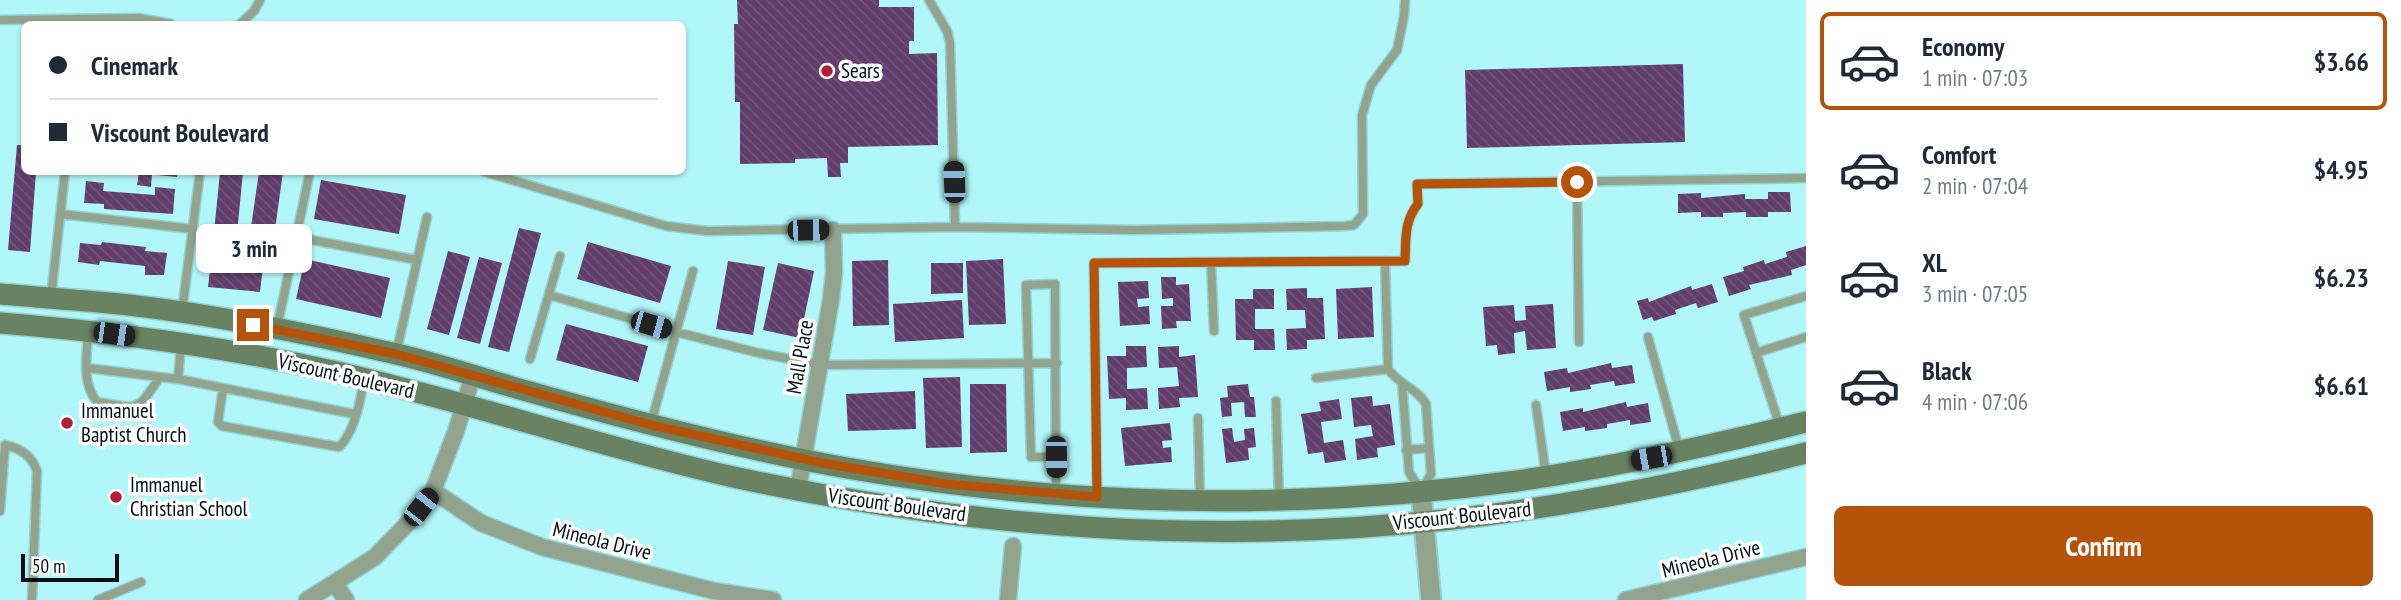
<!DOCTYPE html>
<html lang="en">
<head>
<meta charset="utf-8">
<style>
  :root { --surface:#fff; --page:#f6f6f7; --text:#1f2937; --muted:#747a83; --line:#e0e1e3; --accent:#b45309 }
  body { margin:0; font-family:"PT Sans Narrow",sans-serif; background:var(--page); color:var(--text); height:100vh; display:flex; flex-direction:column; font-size:26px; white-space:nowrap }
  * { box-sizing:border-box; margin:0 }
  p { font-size:23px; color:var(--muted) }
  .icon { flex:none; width:38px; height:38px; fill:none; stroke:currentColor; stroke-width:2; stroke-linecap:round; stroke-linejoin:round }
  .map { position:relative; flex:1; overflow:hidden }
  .panel { display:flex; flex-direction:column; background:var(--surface); width:595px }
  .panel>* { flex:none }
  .guide { position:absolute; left:21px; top:21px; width:665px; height:154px; border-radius:10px; box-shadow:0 2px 5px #0004; display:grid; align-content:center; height:154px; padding:0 28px; background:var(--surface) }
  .scale { position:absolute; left:21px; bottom:18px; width:98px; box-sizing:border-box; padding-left:7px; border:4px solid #001011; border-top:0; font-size:19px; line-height:24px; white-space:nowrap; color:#001011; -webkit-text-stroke:5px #fff; paint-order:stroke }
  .end { position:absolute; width:32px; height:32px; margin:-16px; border:9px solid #b45309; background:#fff; box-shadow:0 0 0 4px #fff }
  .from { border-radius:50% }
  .bubble { position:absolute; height:49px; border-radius:10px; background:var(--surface); box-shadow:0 2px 5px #0004; font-size:23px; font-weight:600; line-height:49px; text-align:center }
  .car { position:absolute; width:21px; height:42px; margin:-21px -10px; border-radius:9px; box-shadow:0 0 5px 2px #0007; background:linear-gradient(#222 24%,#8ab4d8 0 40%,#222 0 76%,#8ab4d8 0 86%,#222 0) }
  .guide b { display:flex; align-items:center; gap:24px; height:66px; font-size:26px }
  .guide b+b { border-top:2px solid var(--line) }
  .guide i { width:18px; height:18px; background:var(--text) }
  ul { padding:12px 0 0; list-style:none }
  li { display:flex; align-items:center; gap:21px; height:98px; margin:0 14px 10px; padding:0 14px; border:4px solid transparent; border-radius:10px }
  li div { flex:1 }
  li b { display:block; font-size:26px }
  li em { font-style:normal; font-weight:600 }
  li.current { border-color:var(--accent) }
  li>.icon { width:63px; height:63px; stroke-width:1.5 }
  .primary-button { display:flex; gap:14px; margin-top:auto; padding:14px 28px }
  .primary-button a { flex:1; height:80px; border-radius:10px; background:var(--accent); color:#fff; font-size:28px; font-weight:600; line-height:80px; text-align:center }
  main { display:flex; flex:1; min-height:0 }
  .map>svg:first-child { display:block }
  .building { fill:url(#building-back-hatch) }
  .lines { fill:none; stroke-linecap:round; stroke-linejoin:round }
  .service-casing { stroke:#95d1d3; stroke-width:11 }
  .minor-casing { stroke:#95d1d3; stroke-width:19 }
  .tertiary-casing { stroke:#95d1d3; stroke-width:23 }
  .secondary-casing { stroke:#95d1d3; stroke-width:24 }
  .service { stroke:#92a48d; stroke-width:8 }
  .minor { stroke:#92a48d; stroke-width:16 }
  .tertiary { stroke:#92a48d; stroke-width:19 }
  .secondary { stroke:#698362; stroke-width:21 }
  .route { stroke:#b45309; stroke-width:9 }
  .poi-dot { fill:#b11e36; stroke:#fff; stroke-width:2.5 }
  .labels { text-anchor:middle; stroke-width:7; stroke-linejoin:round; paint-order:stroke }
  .poi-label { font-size:21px; fill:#001011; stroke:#fff; text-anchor:start }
  .street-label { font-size:21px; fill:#001011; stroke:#fff }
</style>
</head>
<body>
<main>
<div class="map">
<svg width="1806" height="600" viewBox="0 0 1806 600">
  <defs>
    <pattern id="building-back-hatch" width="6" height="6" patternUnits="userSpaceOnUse" patternTransform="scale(1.75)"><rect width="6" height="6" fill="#613d6b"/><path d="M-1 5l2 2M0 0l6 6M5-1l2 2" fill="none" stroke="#71557a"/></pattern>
  </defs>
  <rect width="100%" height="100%" fill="#b1f6f8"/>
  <path class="building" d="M737,0H879V7H914V41H909V54L937,53L938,145L848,147V163H840L841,177H828L827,158L795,159V163L740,164V102H735L734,24H738Z
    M1683,64L1685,142L1467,148L1465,70Z
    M17,145H24V172H36L30,252L8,250Z
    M139,172L152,173L151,187L137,185Z
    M157,172H178L177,177L157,175Z
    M220,172H243L236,244L213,242Z
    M259,172H283L272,251L248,248Z
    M321,180L406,195L399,234L314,219Z
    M86,181L104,183L103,191L155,195V187L175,189L173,214L104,209V204L84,203Z
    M1768,192H1790L1791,212H1768V217H1746V212L1723,213V217H1701V212L1678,213V194L1701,193V198L1745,194V199H1768Z
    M519,228L541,233L509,352L488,347Z
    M102,242L146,247L145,251L167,253L164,275H145V266L100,261L99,265L78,262L80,243L101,245Z
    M588,242L671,266L660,303L577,279Z
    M1806,246V265L1791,270L1792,275L1749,285L1751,289L1729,296L1723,277L1744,271L1743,267L1764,260L1765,264L1787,257L1786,252Z
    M448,251L470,257L449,335L427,329Z
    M212,252L264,257L260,292L208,287Z
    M479,257L502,263L480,344L457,338Z
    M305,259L390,278L381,318L296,299Z
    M1003,259L1006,324L969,325L966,261Z
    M888,260L889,325L853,326L852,261Z
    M728,261L765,267L753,335L716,329Z
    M778,263L814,271L800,338L763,330Z
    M931,263H963V293L931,294Z
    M1161,277H1176V285L1189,284L1191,321H1176L1177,328L1162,329L1161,306H1173V298L1162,299Z
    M1148,281L1149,298L1137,299L1138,307L1149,306L1150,324L1120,326L1118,282Z
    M1712,284L1718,302L1698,308L1696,303L1675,310L1676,314L1654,321L1652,317L1643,320L1637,301L1648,298L1649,302L1691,286L1692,290Z
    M1372,287L1374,337L1338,339L1336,289Z
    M1307,288V298H1323L1325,339L1307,340V349L1287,350L1286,329L1306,328L1305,310H1287L1286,289Z
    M1253,289H1274V309H1255V329H1274L1275,350H1254V340H1236L1235,299H1253Z
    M962,300L964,338L895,342L893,304Z
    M1553,304L1556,348L1527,350L1525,331L1514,333L1515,353L1498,355L1497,345L1486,346L1483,307L1514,305L1515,321L1526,320L1525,306Z
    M566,324L648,346L638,382L556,360Z
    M1126,346H1146L1147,367L1127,368V389L1147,388L1148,409L1126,410V398L1109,399L1107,356H1126Z
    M1179,346V357L1195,355L1198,397L1179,398L1180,407L1159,409L1158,388L1179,386L1177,367L1159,368L1158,347Z
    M1611,363L1612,368L1632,365L1635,383L1615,386L1614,381L1590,385L1591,389L1570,392V387L1547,391L1544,372L1567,368L1568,373Z
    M960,377L962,447L926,448L923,378Z
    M970,384H1006L1007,452L970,453Z
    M1248,384L1250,397H1254L1256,417H1245L1244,402L1231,403L1232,416L1222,417L1220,398L1228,397L1227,386Z
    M915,391L916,429L848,431L846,394Z
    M1372,396L1373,406L1390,404L1395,445L1377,448L1378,457L1357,460L1355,439L1373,436L1371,425L1354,427L1351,398Z
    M1339,399L1342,419L1321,422L1324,443L1343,440L1346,460L1325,463L1323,452L1308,454L1301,414L1321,411L1319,402Z
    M1626,402L1627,407L1648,403L1651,422L1630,425V420L1607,424V428L1585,431V427L1563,431L1560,412L1583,408V412Z
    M1170,423L1172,440L1162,441L1163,448L1171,447L1172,462L1125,466L1121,428Z
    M1232,428L1234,442L1245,440L1244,429L1254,428L1256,447L1248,448L1249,460L1226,463L1222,429Z"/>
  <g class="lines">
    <defs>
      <path id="service" d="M929,0L947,31L950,43L955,227
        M0,20L139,18L171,24
        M240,24L254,11L260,0
        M485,172L666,226L707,231L955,227L1135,230L1345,226L1354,225L1363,214L1362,115L1371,85L1397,50L1404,16L1405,0
        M1577,182L1579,342
        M60,214L193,229
        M296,237L417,260
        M1385,261L1388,369C1398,384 1417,388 1426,404L1431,474L1421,491L1409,472L1402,383
        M1211,262L1214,331
        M549,295L676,332L759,353L821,365L1057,363
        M51,297L65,172
        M182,311L200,172
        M277,328L309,176
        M1648,337L1679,449
        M1756,353L1806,337
        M396,354L427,217
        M530,359L560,256
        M87,368L160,377C135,414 139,408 97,402C81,382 87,357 88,333
        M160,377L178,379L181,346
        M1316,378L1388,369
        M178,379L354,414
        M223,388L218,422L222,426L339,447C354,433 361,399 364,379
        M1276,401L1279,499
        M1536,405L1546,475
        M1198,418L1200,499
        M651,423L693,271
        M1780,427L1744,315L1806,296
        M1406,450L1429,448
        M1056,457H1031L1026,285L1055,284L1056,491
        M1097,494L1094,263L1405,261C1406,239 1404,221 1418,204L1417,184L1806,178
        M0,511L5,445C20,448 32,456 37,471L32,600
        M98,600L141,582"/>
      <path id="minor" d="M798,490L831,299L834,273L833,230
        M433,491L481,523L542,547L714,591L773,600
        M335,584L346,600
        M307,600L375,557L409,522L433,491L456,431L473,375
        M1008,600L1013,546
        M1626,600L1806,557"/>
      <path id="tertiary" d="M1421,491L1431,600"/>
      <path id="secondary" d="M0,294C43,298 86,300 129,305C216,315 305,333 392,353C433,362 474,376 516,388C625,419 735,448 847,468C1067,507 1295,511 1517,481C1615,467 1710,446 1806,422
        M0,323C113,332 226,347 337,372C469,402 597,446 729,476C965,528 1213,546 1453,519C1572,506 1689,482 1806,453"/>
    </defs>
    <use href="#service" class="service-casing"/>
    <use href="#minor" class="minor-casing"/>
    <use href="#tertiary" class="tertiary-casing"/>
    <use href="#secondary" class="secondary-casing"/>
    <use href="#service" class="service"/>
    <use href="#minor" class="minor"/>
    <use href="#tertiary" class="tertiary"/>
    <use href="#secondary" class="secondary"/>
  </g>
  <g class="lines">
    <path class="route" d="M253,325L396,354L651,425L822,463L947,484L1097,497L1094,263L1405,261C1406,239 1404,221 1418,204L1417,184L1577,182"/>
  </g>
  <g class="poi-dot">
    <circle cx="827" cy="71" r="7"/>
    <circle cx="67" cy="423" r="7"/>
    <circle cx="116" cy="497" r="7"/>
  </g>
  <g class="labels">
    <g class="poi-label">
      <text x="841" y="78">Sears</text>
      <text x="81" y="418">Immanuel<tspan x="81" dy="24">Baptist Church</tspan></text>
      <text x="130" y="492">Immanuel<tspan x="130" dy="24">Christian School</tspan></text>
    </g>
    <g class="street-label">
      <text transform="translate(800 357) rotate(-80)" y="7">Mall Place</text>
      <text transform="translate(346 376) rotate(13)" y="7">Viscount Boulevard</text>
      <text transform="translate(897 505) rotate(8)" y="7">Viscount Boulevard</text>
      <text transform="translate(1462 516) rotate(-6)" y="7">Viscount Boulevard</text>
      <text transform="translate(602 541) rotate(14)" y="7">Mineola Drive</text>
      <text transform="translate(1711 559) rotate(-14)" y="7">Mineola Drive</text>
    </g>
  </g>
</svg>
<div class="scale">50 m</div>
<i class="end from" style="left:1577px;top:182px"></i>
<i class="end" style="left:253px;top:325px"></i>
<div class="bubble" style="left:196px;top:224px;width:116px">3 min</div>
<i class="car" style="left:954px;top:182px;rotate:358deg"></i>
<i class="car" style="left:808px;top:230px;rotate:89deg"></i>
<i class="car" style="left:651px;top:325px;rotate:106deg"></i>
<i class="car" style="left:114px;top:334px;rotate:98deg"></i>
<i class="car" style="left:1056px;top:457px;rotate:179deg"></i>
<i class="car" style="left:1651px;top:458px;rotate:260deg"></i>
<i class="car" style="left:421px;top:507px;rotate:38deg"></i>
<div class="guide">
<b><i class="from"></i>Cinemark</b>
<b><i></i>Viscount Boulevard</b>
</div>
</div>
<section class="panel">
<ul>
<li class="current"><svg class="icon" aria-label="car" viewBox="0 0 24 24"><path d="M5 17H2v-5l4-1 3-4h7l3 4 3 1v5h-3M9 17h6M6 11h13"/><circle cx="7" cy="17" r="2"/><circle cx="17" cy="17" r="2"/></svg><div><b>Economy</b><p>1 min · 07:03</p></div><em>$3.66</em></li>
<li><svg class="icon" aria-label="car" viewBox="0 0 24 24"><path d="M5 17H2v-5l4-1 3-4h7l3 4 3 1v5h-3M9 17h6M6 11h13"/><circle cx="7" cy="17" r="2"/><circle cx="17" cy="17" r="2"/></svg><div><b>Comfort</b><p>2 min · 07:04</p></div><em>$4.95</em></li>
<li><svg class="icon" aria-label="car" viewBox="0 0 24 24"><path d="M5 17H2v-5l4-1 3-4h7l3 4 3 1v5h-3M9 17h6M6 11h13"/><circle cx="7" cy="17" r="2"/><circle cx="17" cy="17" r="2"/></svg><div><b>XL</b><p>3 min · 07:05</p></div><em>$6.23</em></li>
<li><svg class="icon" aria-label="car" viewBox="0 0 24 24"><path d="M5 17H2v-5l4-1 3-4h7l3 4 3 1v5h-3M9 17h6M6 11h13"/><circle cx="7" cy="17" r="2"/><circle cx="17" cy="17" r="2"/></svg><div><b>Black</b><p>4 min · 07:06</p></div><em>$6.61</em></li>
</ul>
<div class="primary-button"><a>Confirm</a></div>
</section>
</main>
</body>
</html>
